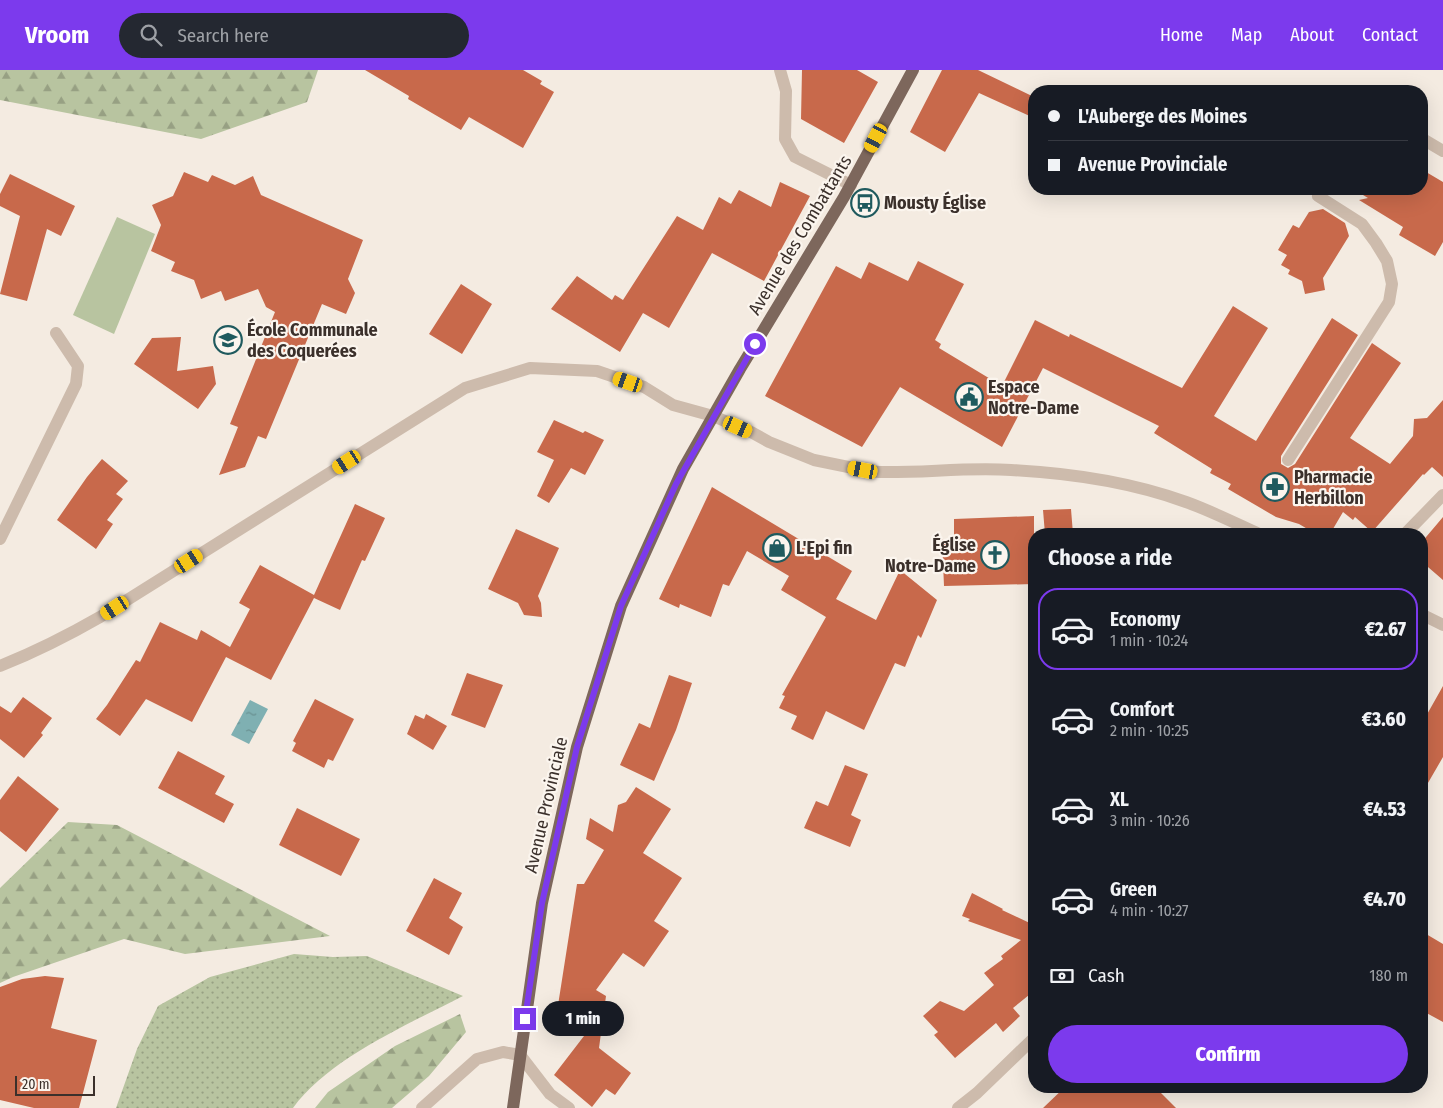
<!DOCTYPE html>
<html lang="en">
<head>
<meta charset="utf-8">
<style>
  :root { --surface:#171b24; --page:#242831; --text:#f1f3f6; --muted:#9ea1a6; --line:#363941; --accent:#7c3aed }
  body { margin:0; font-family:"Fira Sans Condensed",sans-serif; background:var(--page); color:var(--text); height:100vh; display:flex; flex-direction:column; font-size:19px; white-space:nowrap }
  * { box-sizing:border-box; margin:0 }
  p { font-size:16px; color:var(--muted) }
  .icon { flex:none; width:28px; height:28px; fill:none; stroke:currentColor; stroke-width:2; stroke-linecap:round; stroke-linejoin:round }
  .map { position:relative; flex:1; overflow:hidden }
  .panel { position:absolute; left:1028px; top:458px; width:400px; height:565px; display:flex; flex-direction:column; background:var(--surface); border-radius:20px; box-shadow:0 5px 20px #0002 }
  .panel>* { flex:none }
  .hud { position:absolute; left:1028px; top:15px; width:400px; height:110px; border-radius:20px; box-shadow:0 5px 20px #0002; display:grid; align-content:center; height:110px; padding:0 20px; background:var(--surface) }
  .scale { position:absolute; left:15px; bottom:12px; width:80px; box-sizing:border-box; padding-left:5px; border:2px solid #3b302b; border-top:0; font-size:14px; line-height:18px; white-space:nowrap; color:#3b302b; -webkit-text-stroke:4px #fbf5ee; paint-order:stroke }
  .end { position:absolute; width:22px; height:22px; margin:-11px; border:6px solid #7c3aed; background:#fff; box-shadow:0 0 0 2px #fff }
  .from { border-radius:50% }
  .bubble { position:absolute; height:35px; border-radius:18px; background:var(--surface); box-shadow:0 5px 20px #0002; font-size:16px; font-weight:800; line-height:35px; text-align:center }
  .car { position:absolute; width:15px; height:30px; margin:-15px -8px; border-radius:6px; box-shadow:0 0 4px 1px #0007; background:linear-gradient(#f5c518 24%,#345 0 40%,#f5c518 0 76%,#345 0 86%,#f5c518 0) }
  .hud b { display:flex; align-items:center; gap:18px; height:48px; font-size:19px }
  .hud b+b { border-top:1px solid var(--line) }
  .hud i { width:12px; height:12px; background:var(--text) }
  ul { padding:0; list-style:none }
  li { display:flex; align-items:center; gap:15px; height:82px; margin:0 10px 8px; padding:0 10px; border:2px solid transparent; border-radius:20px }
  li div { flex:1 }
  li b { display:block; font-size:19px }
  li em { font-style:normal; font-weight:800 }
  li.selected { border-color:var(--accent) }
  li>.icon { width:45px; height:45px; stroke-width:1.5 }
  h2 { padding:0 20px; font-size:22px; line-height:60px }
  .pay { display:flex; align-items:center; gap:12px; height:55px; padding:0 20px; font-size:19px }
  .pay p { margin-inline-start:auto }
  .primary-button { display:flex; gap:10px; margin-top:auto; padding:10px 20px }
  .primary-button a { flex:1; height:58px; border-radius:30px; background:var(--accent); color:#fff; font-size:20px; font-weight:800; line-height:58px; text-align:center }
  header { display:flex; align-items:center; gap:30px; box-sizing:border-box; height:70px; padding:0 25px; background:var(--accent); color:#fff }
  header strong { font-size:24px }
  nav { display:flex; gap:28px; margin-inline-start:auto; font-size:18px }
  .search { width:350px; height:45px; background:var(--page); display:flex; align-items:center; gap:12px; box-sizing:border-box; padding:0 18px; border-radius:28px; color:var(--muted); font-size:19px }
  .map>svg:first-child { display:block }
  .grass { fill:url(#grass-dots) }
  .forest { fill:url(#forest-firs) }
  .pitch { fill:#b8c4a0 }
  .water { fill:url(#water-ripples) }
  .building { fill:#c8694b }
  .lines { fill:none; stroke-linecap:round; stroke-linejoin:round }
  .minor { stroke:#cdbbac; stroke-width:12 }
  .major { stroke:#7d675c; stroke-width:12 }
  .route { stroke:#7c3aed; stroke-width:6 }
  .labels { text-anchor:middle; stroke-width:4.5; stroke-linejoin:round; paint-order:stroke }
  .poi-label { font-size:18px; font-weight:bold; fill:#3b302b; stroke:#fbf5ee; text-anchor:start }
  .street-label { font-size:18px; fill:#3b302b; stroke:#fbf5ee }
</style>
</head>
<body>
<header>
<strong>Vroom</strong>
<div class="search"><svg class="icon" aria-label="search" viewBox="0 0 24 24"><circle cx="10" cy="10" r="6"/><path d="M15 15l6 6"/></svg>Search here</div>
<nav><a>Home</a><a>Map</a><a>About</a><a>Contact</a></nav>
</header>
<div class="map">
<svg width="1443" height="1038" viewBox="0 0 1443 1038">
  <defs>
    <pattern id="grass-dots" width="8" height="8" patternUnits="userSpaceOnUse" patternTransform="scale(1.25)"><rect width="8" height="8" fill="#b8c4a0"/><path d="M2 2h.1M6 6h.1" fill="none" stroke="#97a083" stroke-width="1.8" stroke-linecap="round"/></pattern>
    <pattern id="forest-firs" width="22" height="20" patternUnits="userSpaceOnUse" patternTransform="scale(1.25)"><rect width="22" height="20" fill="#b8c4a0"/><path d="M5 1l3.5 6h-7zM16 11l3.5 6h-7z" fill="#97a083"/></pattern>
    <pattern id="water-ripples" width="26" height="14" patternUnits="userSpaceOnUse" patternTransform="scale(1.25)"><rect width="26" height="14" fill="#7fb0b2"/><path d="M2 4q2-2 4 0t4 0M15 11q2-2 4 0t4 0" fill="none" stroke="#699091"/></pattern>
  </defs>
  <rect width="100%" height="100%" fill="#f4ebe1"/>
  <path class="grass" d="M294,884L333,887L367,886L463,926C409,954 329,988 293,1038H116L137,979L158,936L210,907Z"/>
  <path class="forest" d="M0,0H318L307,32L201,69L0,30Z
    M68,752L117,755L330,866L185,884L124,869L13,907L0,913V818Z
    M460,944L466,962L429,1006L392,1038H315L328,1022L395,976Z"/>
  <path class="pitch" d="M117,147L155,164L114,264L73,245Z"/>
  <path class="water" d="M250,630L268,639L249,674L231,665Z"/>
  <path class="building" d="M365,0H523L542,11L540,14L554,22L523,78L469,47L461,60L408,29L409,26Z
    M802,0H857L878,12L844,73L801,49Z
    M942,0H978L1034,27V48L979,23L945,82L910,62Z
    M1421,99L1443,112V172L1435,186L1399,165L1403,157L1359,130L1368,128L1353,119H1421Z
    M184,102L208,112L212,105L235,115L253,106L261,125L363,170L348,209L355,223L346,244L322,234L266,369L258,366L245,397L219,405L238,357L230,354L275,242L266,237L258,219L225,231L221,221L201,229L194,210L171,201L175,192L151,181L161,155L152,135L173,126Z
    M10,104L75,136L61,166L47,159L27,231L0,224L20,146L0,136V124Z
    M780,112L810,126L764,211L712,183L669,258L643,243L620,282L551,239L577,206L612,230L615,225L623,230L677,146L703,160L719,127L731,134L739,120L771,137Z
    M1323,139L1345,153L1349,166L1323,208L1325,220L1305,224L1302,211L1288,204L1290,200L1281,195L1287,185L1278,180L1293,155L1299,158L1309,142Z
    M918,191L964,214L935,270L941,274L939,278L1002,316L1035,250L1069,267L1070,264L1182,318L1233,236L1268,258L1214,346L1256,371L1332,248L1358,265L1281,386V394L1288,398L1295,394L1372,273L1401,293L1350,368L1390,394L1413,366L1414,349L1427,348L1443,330V407L1432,397L1424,405L1423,404L1372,462L1355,447L1353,450L1343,442L1330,464H1316L1299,454L1276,447L1228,419L1231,414L1210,403L1212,399L1154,363L1159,356L1043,298L1002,377L900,317L862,377L765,326L836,196L861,209L869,192L908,211Z
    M461,214L492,234L462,284L429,264Z
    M181,267L177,301L213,296L216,314L198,339L134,294L152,268Z
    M554,350L583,363L585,361L604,370L585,405L571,398L549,433L537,426L554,390L537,382Z
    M102,389L128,411L116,424L123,429L107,450L113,454L96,479L57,450L87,407Z
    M712,417L852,501L836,529L876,550L900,500L937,530L921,568L918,565L905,597L895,593L864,660L826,641L813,670L791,659L797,646L779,638L785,626L782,625L826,547L781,520L789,506L747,481L729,516L723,514L711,547L680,534L679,538L659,529Z
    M355,434L385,448L365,491L362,490L340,540L314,528L271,610L226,587L192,652L146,629L120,666L96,649L107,635L136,590L140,592L160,552L197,570L201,560L230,577L250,539L239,533L260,495L314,525Z
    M1071,439L1073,464H1045L1043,440Z
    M1034,446V514L944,516L942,469H954V449Z
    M1443,447V510L1421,491V473Z
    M516,459L559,478L538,526L541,533L542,547L524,545L518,533L488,519Z
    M467,603L503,615L485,658L451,645Z
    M669,605L692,613L676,660L654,711L620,695L639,653L650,658Z
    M1443,616V687L1421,725V655Z
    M23,627L52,648L41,663L43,665L24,688L0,669V636L11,643Z
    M315,629L354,649L333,691L328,689L324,698L292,681L296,673L293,671Z
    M426,644L447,656L433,680L407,664L415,645L424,649Z
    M178,681L225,706L215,724L234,734L224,753L158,718Z
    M845,695L868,704L851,745L861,750L850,777L804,758L816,731L828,736Z
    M18,706L59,739L26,782L0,761V730Z
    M636,717L671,739L643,783L682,808L654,851L669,861L644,897L623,883L596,920L606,926L599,978L631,1003L615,1025L606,1019L592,1037L554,1005L594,953L556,948L577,814H584L604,780L586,769L590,748L613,762L618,735L626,732Z
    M297,738L360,769L341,806L279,775Z
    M434,808L462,823L449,848L463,857L449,885L406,861Z
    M972,823L1003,839L1002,840L1034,855V921L1013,938L1020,946L1003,962L996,953L955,988L934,965L938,962L923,946L940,931L964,941L994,915L984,903L1003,889L1001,886L1021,870L968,851L970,849L962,846Z
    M1421,861L1443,874V952L1421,940Z
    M45,906L64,908L51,958L97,970L79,1038H34L0,1030V917L22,909Z
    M1066,1016H1154L1176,1038H1043Z"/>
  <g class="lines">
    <path class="minor" d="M780,0L786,21L785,69L795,87L851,115
      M1421,68L1443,81
      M1288,390L1389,232L1392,214L1387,191L1376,173L1362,154L1318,126L1321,119
      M1405,464L1443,425
      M0,469L76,314L78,296L56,263
      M1421,544L1443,555
      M0,596C35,582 67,566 100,547L465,318L530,298L597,301L644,317L673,335L713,346L751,362L769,372L814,390L863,400L879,402C923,403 967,397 1011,400C1070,403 1131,412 1186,432C1211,441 1235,453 1259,464
      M422,1038L477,989L503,982L520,985L550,1024L569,1038
      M958,1038L977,1023L1034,968"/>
    <path class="major" d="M513,1038L542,833L577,677L621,536L683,399L740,299L844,127L913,0"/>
  </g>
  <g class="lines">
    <path class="route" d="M525,949L542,833L577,677L621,536L676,414L755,274"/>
  </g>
  <defs>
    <symbol id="bus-ring" viewBox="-11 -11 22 22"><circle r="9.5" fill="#fbf5ee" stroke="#1f5a5e" stroke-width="1.5"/><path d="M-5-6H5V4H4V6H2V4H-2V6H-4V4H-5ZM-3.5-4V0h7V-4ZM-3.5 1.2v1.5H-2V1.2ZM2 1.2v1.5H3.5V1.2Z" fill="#1f5a5e"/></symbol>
    <symbol id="school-ring" viewBox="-11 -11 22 22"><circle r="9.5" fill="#fbf5ee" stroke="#1f5a5e" stroke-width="1.5"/><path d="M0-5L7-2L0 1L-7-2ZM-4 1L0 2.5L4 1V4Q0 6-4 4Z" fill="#1f5a5e"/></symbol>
    <symbol id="civic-ring" viewBox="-11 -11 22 22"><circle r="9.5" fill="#fbf5ee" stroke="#1f5a5e" stroke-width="1.5"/><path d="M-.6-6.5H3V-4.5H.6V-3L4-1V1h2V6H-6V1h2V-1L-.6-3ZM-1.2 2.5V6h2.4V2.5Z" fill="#1f5a5e"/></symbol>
    <symbol id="pharmacy-ring" viewBox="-11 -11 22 22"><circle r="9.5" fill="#fbf5ee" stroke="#1f5a5e" stroke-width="1.5"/><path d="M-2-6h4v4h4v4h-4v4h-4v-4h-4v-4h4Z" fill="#1f5a5e"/></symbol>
    <symbol id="shop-ring" viewBox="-11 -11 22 22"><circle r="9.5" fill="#fbf5ee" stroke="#1f5a5e" stroke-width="1.5"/><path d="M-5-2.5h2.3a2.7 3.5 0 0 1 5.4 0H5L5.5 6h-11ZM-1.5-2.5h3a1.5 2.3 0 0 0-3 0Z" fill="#1f5a5e"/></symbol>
    <symbol id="church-ring" viewBox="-11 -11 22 22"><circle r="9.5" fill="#fbf5ee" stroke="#1f5a5e" stroke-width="1.5"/><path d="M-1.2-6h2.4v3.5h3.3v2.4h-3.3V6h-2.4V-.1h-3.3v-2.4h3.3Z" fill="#1f5a5e"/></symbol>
  </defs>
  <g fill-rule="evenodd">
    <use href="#bus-ring" x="849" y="117" width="32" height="32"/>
    <use href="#school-ring" x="212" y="254" width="32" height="32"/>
    <use href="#civic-ring" x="953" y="311" width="32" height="32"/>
    <use href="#pharmacy-ring" x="1259" y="401" width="32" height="32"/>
    <use href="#shop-ring" x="761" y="462" width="32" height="32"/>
    <use href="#church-ring" x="979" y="469" width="32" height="32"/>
  </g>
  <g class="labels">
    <g class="poi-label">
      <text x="884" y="139">Mousty Église</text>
      <text x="247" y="266">École Communale<tspan x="247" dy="21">des Coquerées</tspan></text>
      <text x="988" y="323">Espace<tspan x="988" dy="21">Notre-Dame</tspan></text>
      <text x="1294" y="413">Pharmacie<tspan x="1294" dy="21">Herbillon</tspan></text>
      <text x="976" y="481" text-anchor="end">Église<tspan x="976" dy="21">Notre-Dame</tspan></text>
      <text x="796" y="484">L'Epi fin</text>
    </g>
    <g class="street-label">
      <text transform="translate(800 165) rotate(-59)" y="6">Avenue des Combattants</text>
      <text transform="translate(546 735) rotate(-77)" y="6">Avenue Provinciale</text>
    </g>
  </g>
</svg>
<div class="scale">20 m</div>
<i class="end from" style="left:755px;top:274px"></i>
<i class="end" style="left:525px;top:949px"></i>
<div class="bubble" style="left:542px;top:931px;width:82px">1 min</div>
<i class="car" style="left:876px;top:68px;rotate:208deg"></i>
<i class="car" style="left:628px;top:312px;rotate:289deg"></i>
<i class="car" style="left:738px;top:357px;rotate:114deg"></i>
<i class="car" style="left:347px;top:392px;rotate:238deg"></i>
<i class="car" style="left:863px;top:400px;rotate:281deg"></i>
<i class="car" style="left:189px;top:491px;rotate:58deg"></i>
<i class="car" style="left:115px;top:538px;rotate:238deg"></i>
<div class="hud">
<b><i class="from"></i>L'Auberge des Moines</b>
<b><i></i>Avenue Provinciale</b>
</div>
<section class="panel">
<h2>Choose a ride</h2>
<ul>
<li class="selected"><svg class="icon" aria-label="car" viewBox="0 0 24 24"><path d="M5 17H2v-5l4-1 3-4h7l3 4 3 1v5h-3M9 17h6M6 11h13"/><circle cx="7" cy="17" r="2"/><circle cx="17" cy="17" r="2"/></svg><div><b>Economy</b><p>1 min · 10:24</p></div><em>€2.67</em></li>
<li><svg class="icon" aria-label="car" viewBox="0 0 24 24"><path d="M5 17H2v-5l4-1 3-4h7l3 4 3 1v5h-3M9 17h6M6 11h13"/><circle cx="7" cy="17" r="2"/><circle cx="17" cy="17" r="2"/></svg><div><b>Comfort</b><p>2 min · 10:25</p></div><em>€3.60</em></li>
<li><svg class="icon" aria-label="car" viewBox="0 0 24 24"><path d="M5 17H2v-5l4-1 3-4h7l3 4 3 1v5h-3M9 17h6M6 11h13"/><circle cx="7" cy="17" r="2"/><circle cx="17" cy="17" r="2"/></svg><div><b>XL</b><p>3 min · 10:26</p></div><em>€4.53</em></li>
<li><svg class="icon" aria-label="car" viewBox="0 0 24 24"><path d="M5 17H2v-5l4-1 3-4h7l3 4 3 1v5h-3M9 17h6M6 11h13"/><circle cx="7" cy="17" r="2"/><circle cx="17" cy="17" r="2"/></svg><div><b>Green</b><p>4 min · 10:27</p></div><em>€4.70</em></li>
</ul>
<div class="pay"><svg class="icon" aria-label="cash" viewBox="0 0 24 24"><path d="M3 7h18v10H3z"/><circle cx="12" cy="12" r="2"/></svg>Cash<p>180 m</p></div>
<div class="primary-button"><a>Confirm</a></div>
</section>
</div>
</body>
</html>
